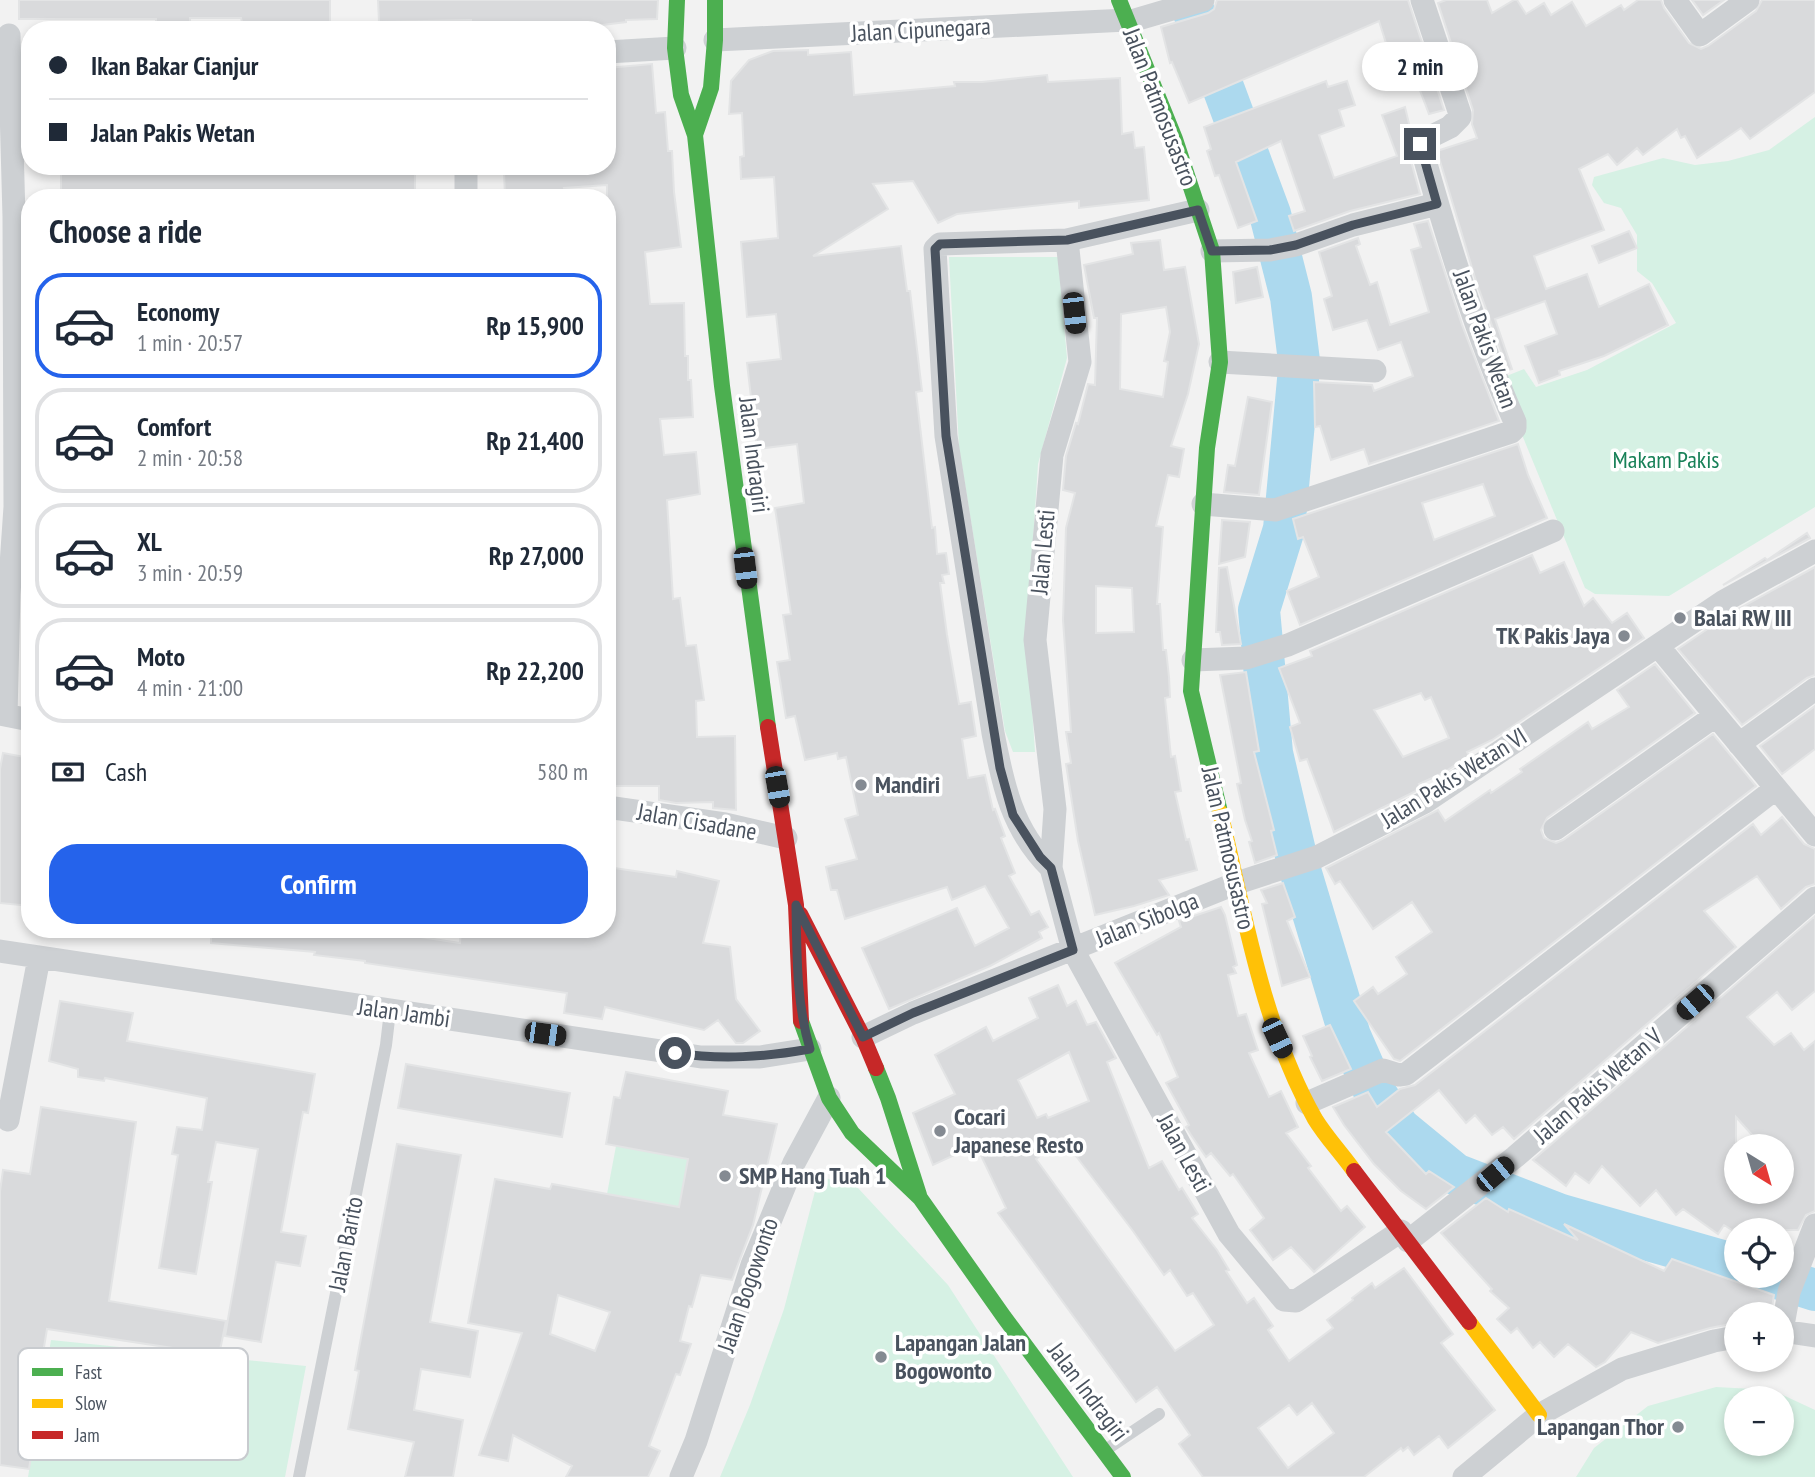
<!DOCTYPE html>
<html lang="en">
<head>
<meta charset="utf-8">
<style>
  :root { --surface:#fff; --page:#f6f6f7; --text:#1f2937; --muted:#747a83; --line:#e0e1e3; --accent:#2563eb }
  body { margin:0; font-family:"PT Sans Narrow",sans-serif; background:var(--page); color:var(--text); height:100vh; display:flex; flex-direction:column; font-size:26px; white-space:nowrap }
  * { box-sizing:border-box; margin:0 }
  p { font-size:23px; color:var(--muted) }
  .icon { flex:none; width:38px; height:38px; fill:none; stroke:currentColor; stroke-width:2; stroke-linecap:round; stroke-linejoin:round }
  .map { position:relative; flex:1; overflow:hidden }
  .details { position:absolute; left:21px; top:189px; width:595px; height:749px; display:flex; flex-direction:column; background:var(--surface); border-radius:28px; box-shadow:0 4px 10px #0003 }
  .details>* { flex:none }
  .guide { position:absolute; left:21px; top:21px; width:595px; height:154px; border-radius:28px; box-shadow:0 4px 10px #0003; display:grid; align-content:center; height:154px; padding:0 28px; background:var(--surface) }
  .needle { width:46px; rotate:143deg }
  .fabs { position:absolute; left:1724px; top:1134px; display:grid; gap:14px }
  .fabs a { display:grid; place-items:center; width:70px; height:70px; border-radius:50%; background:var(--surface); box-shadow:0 4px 10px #0003; font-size:35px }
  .end { position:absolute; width:32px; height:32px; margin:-16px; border:9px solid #49525e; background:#fff; box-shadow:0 0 0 4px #fff }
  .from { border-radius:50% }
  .bubble { position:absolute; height:49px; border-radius:24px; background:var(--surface); box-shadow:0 4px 10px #0003; font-size:23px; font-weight:800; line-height:49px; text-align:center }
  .car { position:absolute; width:21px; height:42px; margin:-21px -10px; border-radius:9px; box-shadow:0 0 5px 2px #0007; background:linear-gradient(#222 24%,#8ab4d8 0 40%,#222 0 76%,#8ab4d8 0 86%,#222 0) }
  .guide b { display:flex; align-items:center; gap:24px; height:66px; font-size:26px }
  .guide b+b { border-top:2px solid var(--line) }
  .guide i { width:18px; height:18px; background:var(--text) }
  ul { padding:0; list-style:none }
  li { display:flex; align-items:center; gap:21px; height:105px; margin:0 14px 10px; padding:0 14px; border:4px solid var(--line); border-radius:28px }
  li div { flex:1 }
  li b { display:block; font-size:26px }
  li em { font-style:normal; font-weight:800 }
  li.on { border-color:var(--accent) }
  li>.icon { width:63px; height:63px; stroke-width:1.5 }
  h2 { padding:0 28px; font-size:32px; line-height:84px }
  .pay { display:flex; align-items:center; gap:18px; height:77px; padding:0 28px; font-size:26px }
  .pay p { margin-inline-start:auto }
  .action { display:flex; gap:14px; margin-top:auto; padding:14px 28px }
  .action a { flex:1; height:80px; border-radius:28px; background:var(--accent); color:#fff; font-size:28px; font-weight:800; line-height:80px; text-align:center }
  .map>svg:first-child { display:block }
  .green { fill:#d6f1e4; fill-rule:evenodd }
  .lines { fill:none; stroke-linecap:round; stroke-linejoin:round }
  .river { stroke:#acd9ee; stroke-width:42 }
  .building { fill:#d9dadc; stroke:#e3e4e5; stroke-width:2; fill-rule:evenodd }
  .lane { stroke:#cdd0d3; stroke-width:12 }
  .street { stroke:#cdd0d3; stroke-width:23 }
  .fast { stroke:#4caf50; stroke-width:16 }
  .slow { stroke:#ffc107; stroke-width:16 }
  .jam { stroke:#c62828; stroke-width:16 }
  .route { stroke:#49525e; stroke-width:9 }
  .poi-dot { fill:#848a92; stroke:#fff; stroke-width:2.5 }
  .labels { text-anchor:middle; stroke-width:7; stroke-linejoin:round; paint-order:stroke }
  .street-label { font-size:24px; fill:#49525e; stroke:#fff }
  .park-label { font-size:24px; fill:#188158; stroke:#fff }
  .poi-label { font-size:24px; font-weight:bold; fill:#49525e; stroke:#fff; text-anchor:start }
  .key { fill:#fff; stroke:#c8cbcf; stroke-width:2 }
  .key-label { font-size:19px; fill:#49525e }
</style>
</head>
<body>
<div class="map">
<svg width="1815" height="1477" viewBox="0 0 1815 1477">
  <rect width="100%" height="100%" fill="#f2f2f2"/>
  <path class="green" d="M1815,117V507L1669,596L1595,594L1585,588L1499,379L1524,369L1536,387L1587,370L1676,323L1652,283L1637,271V235L1621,208L1604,203L1592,185L1594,177L1663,158L1695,165L1728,161L1769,150Z
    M949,257H1058L1067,358L1038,464L1027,634L1035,752H1013L1005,731L959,447Z
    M616,1146L688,1159L679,1207L607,1194Z
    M819,1176L858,1188L948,1285L1073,1477H720L750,1405L784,1309Z
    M51,1340L306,1366L285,1477H28Z
    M1716,1387L1772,1390L1815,1410V1477H1576L1594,1448L1648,1406ZM1782,1398V1444H1736V1398Z"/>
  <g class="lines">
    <path class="river" d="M1187,0L1198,20L1270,214L1291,297L1299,361
      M1299,369L1284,529L1259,610L1272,753L1297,860L1350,1036L1375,1093L1399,1128L1455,1174L1561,1215L1736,1265
      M1771,1276L1815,1290"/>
  </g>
  <path class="building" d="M19,0H330V23L242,22L241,18H190V25H156V19H19Z
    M378,0H658L657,19L626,20V22L594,26L595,30H514V23L471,24V20L379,22Z
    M1217,0H1408L1444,110L1429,114L1406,54L1391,59L1379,21L1189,103L1172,62L1170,63L1161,27L1208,13L1214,9Z
    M1446,0H1487L1492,13L1514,0H1517L1526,14L1544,3L1551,15L1572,2L1586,26L1621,5L1624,10L1638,0H1661L1664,8L1689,43L1701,49L1708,46L1756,11L1762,0H1815V92L1750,139L1741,128L1697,158L1685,136L1681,138L1677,129L1643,155L1637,148L1617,165L1608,154L1579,169L1604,230L1534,256L1546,289L1587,274L1599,307L1649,284L1668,325L1604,356L1559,371L1560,375L1539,383L1525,346L1557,334L1545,301L1495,319L1512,369L1508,370L1476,281L1437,151L1477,138L1472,124L1473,110L1438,3Z
    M1692,0H1724L1703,15Z
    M808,50V55L851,52L854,95L955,86L954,82H982L1047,75L1048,82L1120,78L1122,134L1133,132L1135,148L1144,147L1149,200L1079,208V201L1004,209L957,214L938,223L913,181L873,184L888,209L813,256L901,246L907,291H910L922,391L916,392L932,528L935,527L937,554L946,553L949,574L942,575L944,583H940L947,635L959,704L971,702L976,736L962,739L968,778L985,775L993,810L995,809L1005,836L1001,838L1015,873L1009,876L1031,915L1039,911L1048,927L1039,932L1042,938L990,966L889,1009L862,948L957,908L975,946L1009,928L985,886L952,900L947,887L845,919L837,890H831L826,867L857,859L845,819L858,815L846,757L838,759L837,753L805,760L795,716L786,718L777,662L790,660L783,615L791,614L775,508L804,503L797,444L757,449L747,363L781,359L776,314L747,317L741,242L778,238L774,177L741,179L740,157L744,156L742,113L729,114L731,81L749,60L773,51Z
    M652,64L656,113L665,112L668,151H672L674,192L681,247L645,252L650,304L684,303L685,356H688V380H691L693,417L660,419L664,455L696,452L700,494L667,500L673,599L680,598L686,646L696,645L704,700L696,701L697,737L735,736L736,810L713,808V802L676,803L659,800V786H615V741L608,742L607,727V709L610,708L607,687V185L564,188L565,193L538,194V198H505L504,171L522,170V166H607V68Z
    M1326,81L1328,87L1347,81L1355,105L1339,110L1344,126L1319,135L1334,178L1397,156L1382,115L1405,107L1411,132L1408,150L1420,194L1350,211L1294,231L1289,216L1305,211L1281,141L1236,162L1257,221L1238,228L1219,175L1215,176L1207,151L1211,149L1204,127Z
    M61,166H415V198H61Z
    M1428,221L1462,325L1499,421L1369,464L1364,449L1331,460L1320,426L1315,427L1314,382L1372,385L1374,391L1413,376L1401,342L1378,350L1367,320L1333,330L1324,299L1332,296L1319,252L1358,238L1360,244L1356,246L1370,285L1377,282L1390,325L1429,312L1411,250L1421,247L1414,224Z
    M1629,231L1637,248L1599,263L1592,246Z
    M1160,240L1164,270L1185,267L1199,344L1188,394L1171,446L1184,449L1179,477L1168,475L1156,526L1163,527L1157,604H1160L1163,650H1166L1169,677L1170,697L1165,698L1171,757L1175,756L1181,791L1175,792L1186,840L1189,839L1197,870L1159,880L1169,895L1134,906L1095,915L1078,841L1066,764L1071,763L1066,732H1071L1063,620L1066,528L1075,493L1063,490L1066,456L1076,423L1078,424L1088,384L1095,385L1097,318H1094L1084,265L1133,254L1131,243ZM1166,307L1170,332L1164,361L1168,362L1163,397L1120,389L1121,314ZM1096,586L1132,588L1134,632L1096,633Z
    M1257,267L1263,297L1236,303L1233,272Z
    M1248,397L1272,402L1259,495L1224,492L1228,465L1235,466Z
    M1518,444L1528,475L1547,518L1300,625L1287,591L1319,577L1303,537L1298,539L1293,519ZM1483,484L1495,516L1434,540L1422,503Z
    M1222,520L1250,522L1245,557L1219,564Z
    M1807,533L1810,538L1723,585L1765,558L1767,560Z
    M1532,555L1540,573L1564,562L1584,606L1593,598L1612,623L1627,613L1644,638L1492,740L1467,752L1469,756L1443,773L1419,784L1421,788L1418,790L1334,832L1307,759L1300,761L1290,727L1300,723L1279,668L1312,656L1310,651ZM1421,693L1425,700L1431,697L1449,738L1403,757L1374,710Z
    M1227,567L1241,644L1222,645L1220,632H1216L1219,568Z
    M1815,567V675L1807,678L1742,725L1678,649L1731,613Z
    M1655,664L1695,713L1547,818L1541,830L1544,838L1556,843L1563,840L1713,734L1756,786L1400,1061L1394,1059L1354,1001L1373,987L1378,994L1407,974L1396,957L1432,932L1412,902L1373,929L1340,881L1335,884L1326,868L1438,810L1445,821L1490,790L1491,793L1522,772L1520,769L1588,722L1592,729L1629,707L1617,690Z
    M1246,672L1259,751L1254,752L1274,830L1271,831L1277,855L1255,863L1249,842L1252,841L1245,820L1237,784L1241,783L1220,675Z
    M1815,706V749L1782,774L1760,746Z
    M3,753L30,758L25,791L30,792V906L0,903V769Z
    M1782,817L1804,844L1815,849V884L1806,887L1781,909L1757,876L1704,911L1736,947L1514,1139L1503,1127L1492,1135L1475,1115L1466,1123L1439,1090L1386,1132L1426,1174L1429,1171L1454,1187L1426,1209L1401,1191L1374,1164L1344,1125L1333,1107L1368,1092L1377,1107L1400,1089L1415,1085L1753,824L1761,835Z
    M607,867L676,877L677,871L719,881L703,943L730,947L736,999L760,1031L743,1043H736L718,1020L704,1030L605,1007L602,1019L564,1013L567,993L365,963V961L314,955L315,952L211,943V929H415L414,936L460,943L461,929H607Z
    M1283,883L1295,917L1287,921L1310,977L1282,986L1262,904L1267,903L1261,890Z
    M1221,907L1225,915L1237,965L1233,967L1236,973L1228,975L1238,1016L1246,1014L1258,1050L1249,1053L1269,1097L1281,1091L1298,1127L1286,1133L1311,1166L1308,1168L1341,1211L1347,1206L1365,1227L1314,1272L1291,1247L1273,1260L1250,1230L1264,1218L1233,1174L1230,1176L1211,1153L1206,1157L1191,1135L1186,1127L1189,1125L1166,1083L1178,1077L1159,1033L1157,1035L1115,963L1181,927L1179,921Z
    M1815,916V991L1792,1010L1777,992L1747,1017L1774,1045L1791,1033L1804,1050L1815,1041V1211L1806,1215L1798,1230H1732L1724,1225L1718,1234L1683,1209L1676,1215L1656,1190L1640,1206L1602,1166L1589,1183L1575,1173L1566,1186L1533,1160ZM1736,1117L1762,1146H1782V1192H1736Z
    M1058,985L1067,1006L1076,1001L1087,1025L1096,1022L1116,1058L1107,1062L1149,1168L1162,1161L1179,1190L1182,1188L1198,1214L1192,1218L1217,1250L1229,1270L1226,1271L1247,1303L1254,1298L1273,1326L1268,1330L1289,1361L1333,1328L1327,1320L1353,1300L1352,1298L1372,1283L1375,1288L1404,1268L1453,1334L1441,1343L1495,1410L1448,1448L1439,1436L1414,1455L1408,1447L1403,1451L1401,1448L1364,1477H1203L1179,1444L1190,1435L1157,1387L1136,1402L998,1213L1006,1208L976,1145L933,1165L913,1113L955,1094L935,1055L986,1027L993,1041L1038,1018L1029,998ZM1069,1052L1089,1101L1048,1118L1046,1114L1037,1118L1018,1080ZM1063,1139L1133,1231L1164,1275L1170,1270L1187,1296L1193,1293L1214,1325L1175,1351L1036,1159ZM1312,1403L1334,1433L1288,1468L1258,1428L1289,1405L1297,1415Z
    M60,1001L133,1013L127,1041L315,1074L308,1113L303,1112L281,1232L306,1236L300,1266L276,1262L261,1342L225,1336L258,1149L216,1142L208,1182H212L196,1274L159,1268L178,1155L172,1154L177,1127L202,1130L207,1098L105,1078L104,1081L78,1077V1069L49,1061Z
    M1330,1025L1351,1069L1322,1081L1310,1057L1312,1056L1303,1036Z
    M406,1064L570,1093L562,1137L398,1108Z
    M626,1072L728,1091L723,1115L777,1124L753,1225L732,1280L701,1275L692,1307L689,1306L680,1341L691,1344L680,1375L676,1374L649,1446L660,1451L648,1477H566L572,1466L513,1435L508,1461L479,1455L522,1333L468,1323L495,1179L550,1189L552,1184L679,1207L688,1159L606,1144L614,1097L620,1098ZM558,1295L610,1312L595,1351L550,1334Z
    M41,1107L136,1122L109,1301L226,1321L219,1355L47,1329L32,1419L37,1420L29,1469L0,1465V1191L3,1170L30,1174Z
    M397,1144L461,1155L430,1322L478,1331L470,1377L421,1369L414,1410L463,1420L453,1477H405L414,1442L348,1429L359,1371L355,1370Z
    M1486,1198L1508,1212L1509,1209L1578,1240L1564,1224L1664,1271L1672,1259L1774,1295L1771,1314H1736V1323L1710,1328L1658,1343L1631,1332L1605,1362L1596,1367L1568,1344L1554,1357L1540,1342L1533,1348L1517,1328L1511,1333L1497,1319L1509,1308L1490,1291L1492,1289L1441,1233Z"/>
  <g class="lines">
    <path class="lane" d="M1104,1451L1159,1414
      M299,1477L386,1045L390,1011"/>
    <path class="street" d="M1675,0L1700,35L1748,0
      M1128,22L1203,0
      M715,40L1127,20
      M607,52L675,48
      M466,166V198
      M1067,240L1080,362L1052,455L1035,640L1055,809L1051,868L1073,950L1229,1234L1284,1300L1296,1301L1401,1231
      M1212,251L1270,250L1296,245L1353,225L1437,204
      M1220,362L1375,371
      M1203,504L1275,510L1511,432L1515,428V422C1476,334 1447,239 1421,146L1422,141L1450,127L1460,117V114L1422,0
      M1658,646L1815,835
      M1193,660L1246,658L1288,645L1553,531
      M0,714L30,720
      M6,715L9,594L15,507L14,217L9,35
      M1739,744L1815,689
      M607,807L725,824L786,838
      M1555,829L1715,716
      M1051,868C1012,830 1003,785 993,733L946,436L935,249L940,244L1067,240L1198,210
      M0,951L701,1057H760L810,1049
      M863,1037L913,1013L1237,883L1317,857L1425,802L1724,601L1815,551
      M1307,1103L1383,1070L1399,1075L1406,1074L1775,789
      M8,1120L39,958
      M1408,1241L1515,1157L1815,898
      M1782,1331L1789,1292L1815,1225
      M1782,1331L1815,1336
      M681,1477L696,1441L752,1265L794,1163L829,1098
      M1464,1477L1539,1415L1622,1369L1714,1341L1736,1337"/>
    <path class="fast" d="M677,0L675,48L681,95L695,135L722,386L768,727
      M1119,0L1175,139L1212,251L1220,362L1207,448L1191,691L1220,812
      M695,135L711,88L715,40V0
      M801,1021L829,1098L852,1133L920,1198L1004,1317L1123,1477
      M876,1068L888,1098L919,1195"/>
    <path class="slow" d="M1220,812C1245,915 1262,1025 1315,1119C1326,1137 1342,1154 1354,1171
      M1469,1322L1539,1415"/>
    <path class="jam" d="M768,727L796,905L801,1021
      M800,914L863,1037L876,1068
      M1354,1171L1469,1322"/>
  </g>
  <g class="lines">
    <path class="route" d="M675,1053C722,1060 764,1057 810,1049C796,1002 797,954 796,905L863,1037L913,1013L1073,950L1051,868L1040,857L1013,815L1000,768L946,436L935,249L940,244L1067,240L1198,210L1212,251L1270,250L1296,245L1353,225L1437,204L1420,144"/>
  </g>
  <g class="poi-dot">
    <circle cx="1680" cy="618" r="7"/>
    <circle cx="1624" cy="636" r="7"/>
    <circle cx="861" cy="785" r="7"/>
    <circle cx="940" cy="1131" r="7"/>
    <circle cx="725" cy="1176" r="7"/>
    <circle cx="881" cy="1357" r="7"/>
    <circle cx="1678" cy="1427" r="7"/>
  </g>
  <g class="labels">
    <g class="street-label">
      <text transform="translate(921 30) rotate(-3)" y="8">Jalan Cipunegara</text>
      <text transform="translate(1160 107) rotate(69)" y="8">Jalan Patmosusastro</text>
      <text transform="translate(1485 339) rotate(70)" y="8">Jalan Pakis Wetan</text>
      <text transform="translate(754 455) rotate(83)" y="8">Jalan Indragiri</text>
      <text transform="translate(1043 552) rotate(-85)" y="8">Jalan Lesti</text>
      <text transform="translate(1454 778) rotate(-32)" y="8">Jalan Pakis Wetan VI</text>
      <text transform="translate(697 822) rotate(10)" y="8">Jalan Cisadane</text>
      <text transform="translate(1228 848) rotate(77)" y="8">Jalan Patmosusastro</text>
      <text transform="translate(1147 920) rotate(-22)" y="8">Jalan Sibolga</text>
      <text transform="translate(404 1013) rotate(8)" y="8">Jalan Jambi</text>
      <text transform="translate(1598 1086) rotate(-41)" y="8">Jalan Pakis Wetan V</text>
      <text transform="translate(1184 1153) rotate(61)" y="8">Jalan Lesti</text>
      <text transform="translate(346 1244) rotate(-79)" y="8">Jalan Barito</text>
      <text transform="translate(748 1285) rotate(-71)" y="8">Jalan Bogowonto</text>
      <text transform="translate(1088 1392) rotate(53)" y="8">Jalan Indragiri</text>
    </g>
    <g class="park-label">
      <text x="1666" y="468">Makam Pakis</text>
    </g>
    <g class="poi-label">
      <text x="1694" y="626">Balai RW III</text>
      <text x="1610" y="644" text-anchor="end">TK Pakis Jaya</text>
      <text x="875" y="793">Mandiri</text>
      <text x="954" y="1125">Cocari<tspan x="954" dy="28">Japanese Resto</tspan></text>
      <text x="739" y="1184">SMP Hang Tuah 1</text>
      <text x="895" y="1351">Lapangan Jalan<tspan x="895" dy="28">Bogowonto</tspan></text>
      <text x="1664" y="1435" text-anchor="end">Lapangan Thor</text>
    </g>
  </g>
  <rect x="18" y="1348" width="230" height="112" rx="10" class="key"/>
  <rect x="32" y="1368" width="31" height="8" fill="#4caf50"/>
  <rect x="32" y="1399" width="31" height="9" fill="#ffc107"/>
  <rect x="32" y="1431" width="31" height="8" fill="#c62828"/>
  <g class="key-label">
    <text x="75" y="1379">Fast</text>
    <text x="75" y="1410">Slow</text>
    <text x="75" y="1442">Jam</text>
  </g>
</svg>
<div class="fabs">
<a><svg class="needle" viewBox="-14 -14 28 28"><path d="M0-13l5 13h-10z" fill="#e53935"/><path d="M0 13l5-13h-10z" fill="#747a83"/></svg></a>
<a><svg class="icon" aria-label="locate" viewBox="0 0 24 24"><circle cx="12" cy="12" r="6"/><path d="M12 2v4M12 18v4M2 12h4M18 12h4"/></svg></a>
<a>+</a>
<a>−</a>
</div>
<i class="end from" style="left:675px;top:1053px"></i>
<i class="end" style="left:1420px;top:144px"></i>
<div class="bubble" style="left:1362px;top:42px;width:116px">2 min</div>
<i class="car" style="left:1074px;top:313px;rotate:174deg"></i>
<i class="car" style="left:745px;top:568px;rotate:173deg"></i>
<i class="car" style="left:777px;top:787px;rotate:170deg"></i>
<i class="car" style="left:1695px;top:1002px;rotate:229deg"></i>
<i class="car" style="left:545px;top:1034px;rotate:98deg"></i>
<i class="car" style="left:1277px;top:1038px;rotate:155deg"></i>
<i class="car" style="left:1495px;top:1174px;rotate:50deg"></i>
<div class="guide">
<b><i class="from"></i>Ikan Bakar Cianjur</b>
<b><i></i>Jalan Pakis Wetan</b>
</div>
<section class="details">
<h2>Choose a ride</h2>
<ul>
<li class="on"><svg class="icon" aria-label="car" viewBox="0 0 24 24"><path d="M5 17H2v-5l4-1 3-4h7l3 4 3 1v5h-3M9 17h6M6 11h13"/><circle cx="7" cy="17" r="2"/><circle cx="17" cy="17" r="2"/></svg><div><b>Economy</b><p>1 min · 20:57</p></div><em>Rp 15,900</em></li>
<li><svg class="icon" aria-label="car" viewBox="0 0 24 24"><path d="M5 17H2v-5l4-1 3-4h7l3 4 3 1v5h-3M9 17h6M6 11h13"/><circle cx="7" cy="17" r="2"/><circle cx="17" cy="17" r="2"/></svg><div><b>Comfort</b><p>2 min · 20:58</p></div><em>Rp 21,400</em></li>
<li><svg class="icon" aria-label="car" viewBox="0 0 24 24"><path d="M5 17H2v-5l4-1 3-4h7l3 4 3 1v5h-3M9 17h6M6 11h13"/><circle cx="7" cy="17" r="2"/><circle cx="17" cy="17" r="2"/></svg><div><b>XL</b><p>3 min · 20:59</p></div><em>Rp 27,000</em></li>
<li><svg class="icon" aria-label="car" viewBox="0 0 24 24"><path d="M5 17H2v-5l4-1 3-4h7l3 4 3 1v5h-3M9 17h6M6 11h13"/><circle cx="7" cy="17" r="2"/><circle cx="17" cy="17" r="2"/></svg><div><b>Moto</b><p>4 min · 21:00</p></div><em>Rp 22,200</em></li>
</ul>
<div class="pay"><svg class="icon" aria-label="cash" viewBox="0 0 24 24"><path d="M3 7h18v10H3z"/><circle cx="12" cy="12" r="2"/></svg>Cash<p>580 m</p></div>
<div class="action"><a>Confirm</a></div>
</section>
</div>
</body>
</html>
